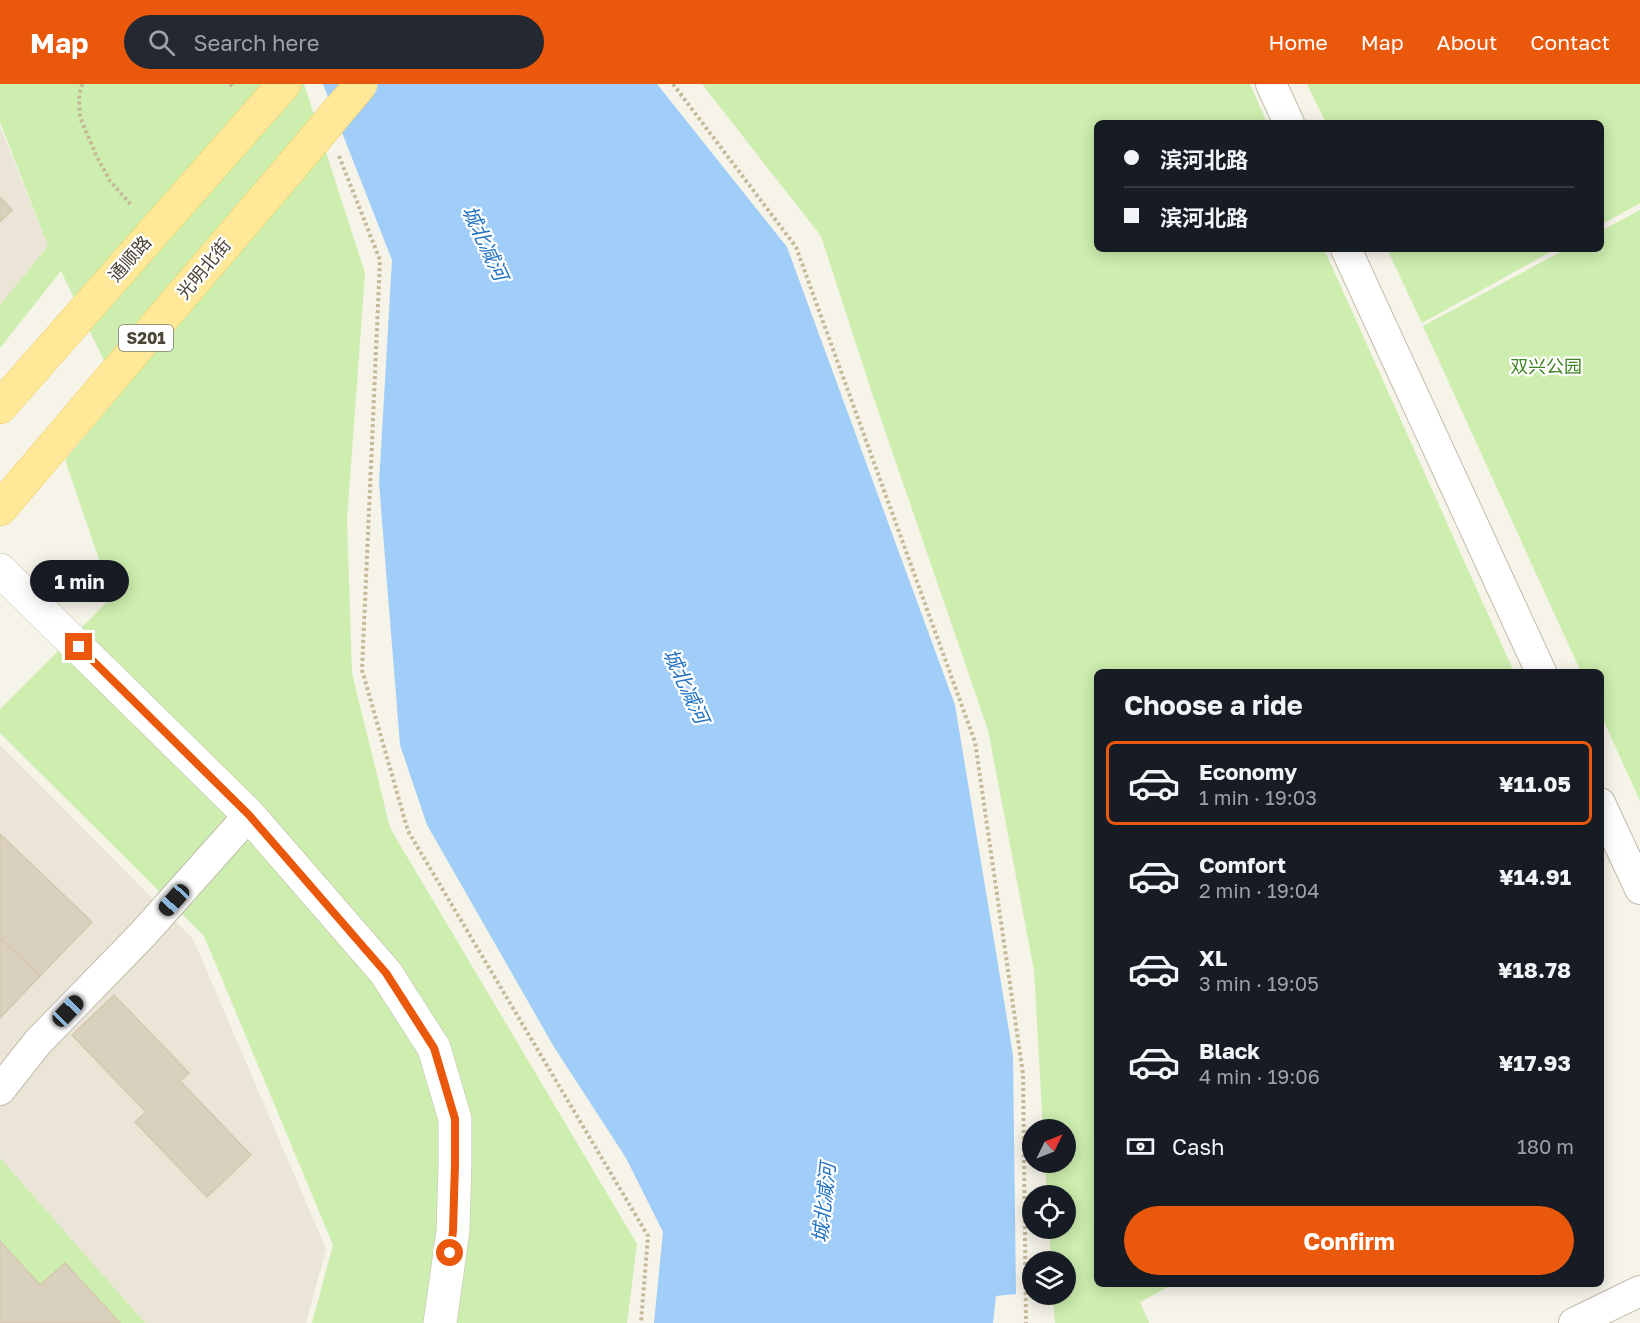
<!DOCTYPE html>
<html lang="en">
<head>
<meta charset="utf-8">
<style>
  :root { --surface:#171b24; --page:#242831; --text:#f1f3f6; --muted:#9ea1a6; --line:#363941; --accent:#ea580c }
  body { margin:0; font-family:"Golos Text","Noto Sans SC",sans-serif; background:var(--page); color:var(--text); height:100vh; display:flex; flex-direction:column; font-size:22px; white-space:nowrap }
  * { box-sizing:border-box; margin:0 }
  p { font-size:20px; color:var(--muted) }
  .icon { flex:none; width:33px; height:33px; fill:none; stroke:currentColor; stroke-width:2; stroke-linecap:round; stroke-linejoin:round }
  .map { position:relative; flex:1; overflow:hidden }
  .panel { position:absolute; left:1094px; top:585px; width:510px; height:618px; display:flex; flex-direction:column; background:var(--surface); border-radius:9px; box-shadow:0 3px 15px #0003 }
  .panel>* { flex:none }
  .top-card { position:absolute; left:1094px; top:36px; width:510px; height:132px; border-radius:9px; box-shadow:0 3px 15px #0003; display:grid; align-content:center; height:132px; padding:0 30px; background:var(--surface) }
  .needle { width:39px; rotate:47deg }
  .tools { position:absolute; left:1022px; top:1035px; display:grid; gap:12px }
  .tools a { display:grid; place-items:center; width:54px; height:54px; border-radius:50%; background:var(--surface); box-shadow:0 3px 15px #0003; font-size:30px }
  .end { position:absolute; width:27px; height:27px; margin:-14px; border:8px solid #ea580c; background:#fff; box-shadow:0 0 0 3px #fff }
  .from { border-radius:50% }
  .bubble { position:absolute; height:42px; border-radius:21px; background:var(--surface); box-shadow:0 3px 15px #0003; font-size:20px; font-weight:700; line-height:42px; text-align:center }
  .car { position:absolute; width:18px; height:36px; margin:-18px -9px; border-radius:8px; box-shadow:0 0 4px 2px #0007; background:linear-gradient(#222 24%,#8ab4d8 0 40%,#222 0 76%,#8ab4d8 0 86%,#222 0) }
  .top-card b { display:flex; align-items:center; gap:21px; height:57px; font-size:22px }
  .top-card b+b { border-top:2px solid var(--line) }
  .top-card i { width:15px; height:15px; background:var(--text) }
  ul { padding:0; list-style:none }
  li { display:flex; align-items:center; gap:18px; height:84px; margin:0 12px 9px; padding:0 18px; border:3px solid transparent; border-radius:9px }
  li div { flex:1 }
  li b { display:block; font-size:22px }
  li em { font-style:normal; font-weight:700 }
  li.selected { border-color:var(--accent) }
  li>.icon { width:54px; height:54px; stroke-width:1.5 }
  h2 { padding:0 30px; font-size:27px; line-height:72px }
  .pay { display:flex; align-items:center; gap:15px; height:66px; padding:0 30px; font-size:22px }
  .pay p { margin-inline-start:auto }
  .primary-button { display:flex; gap:12px; margin-top:auto; padding:12px 30px }
  .primary-button a { flex:1; height:69px; border-radius:36px; background:var(--accent); color:#fff; font-size:24px; font-weight:700; line-height:69px; text-align:center }
  header { display:flex; align-items:center; gap:36px; box-sizing:border-box; height:84px; padding:0 30px; background:var(--accent); color:#fff }
  header strong { font-size:28px }
  nav { display:flex; gap:33px; margin-inline-start:auto; font-size:21px }
  .search { width:420px; height:54px; background:var(--page); display:flex; align-items:center; gap:15px; box-sizing:border-box; padding:0 21px; border-radius:33px; color:var(--muted); font-size:22px }
  .map>svg:first-child { display:block }
  .residential { fill:#eae5d6 }
  .green { fill:#cdeeae }
  .water { fill:#a0cef8 }
  .building { fill:#d9d0bd; stroke:#d4c8af; stroke-width:1.5 }
  .lines { fill:none; stroke-linecap:round; stroke-linejoin:round }
  .minor-casing { stroke:#c2bcaa; stroke-width:32 }
  .tertiary-casing { stroke:#c2bcaa; stroke-width:34 }
  .primary-casing { stroke:#f0cd5d; stroke-width:34 }
  .path { stroke:#c6b99a; stroke-width:4; stroke-dasharray:3 3; stroke-linecap:butt }
  .minor { stroke:#fff; stroke-width:30 }
  .tertiary { stroke:#fff; stroke-width:33 }
  .primary { stroke:#ffe999; stroke-width:33 }
  .primary-bridge-casing { stroke:#f0cd5d; stroke-width:34; stroke-linecap:butt }
  .primary-bridge { stroke:#ffe999; stroke-width:33 }
  .route { stroke:#ea580c; stroke-width:8 }
  .labels { text-anchor:middle; stroke-width:4.5; stroke-linejoin:round; paint-order:stroke }
  .shield { fill:#fff; stroke:#807c72; stroke-width:1.5 }
  .shield-label { font-size:16px; font-weight:bold; fill:#4a4436 }
  .street-label { font-size:18px; fill:#4a4436; stroke:#fff }
  .park-label { font-size:18px; fill:#418322; stroke:#fff }
  .water-label { font-size:20px; font-style:italic; fill:#2374c2; stroke:#fff }
</style>
</head>
<body>
<header>
<strong>Map</strong>
<div class="search"><svg class="icon" aria-label="search" viewBox="0 0 24 24"><circle cx="10" cy="10" r="6"/><path d="M15 15l6 6"/></svg>Search here</div>
<nav><a>Home</a><a>Map</a><a>About</a><a>Contact</a></nav>
</header>
<div class="map">
<svg width="1640" height="1239" viewBox="0 0 1640 1239">
  <rect width="100%" height="100%" fill="#f6f3e9"/>
  <path class="residential" d="M0,42L48,162L0,221Z
    M0,661L193,855L326,1165L306,1239H0Z"/>
  <path class="green" d="M0,0H304L365,189L347,436L352,589L390,744L637,1160L627,1239H312L333,1161L204,852L0,649V625L112,513L65,376L120,310L61,187L0,264V221L48,162L0,38Z
    M702,0H1250L1267,39H1096V165H1324L1514,588H1096V1200H1174L1140,1218L1149,1239H1055L1053,1211L1065,1210V1178L1051,1177L1049,1145L1065,1144V1112L1047,1111L1045,1079L1065,1078V1046L1043,1045L1034,886L988,646L871,306L821,152Z
    M1307,0H1640V119L1601,141L1600,39H1326Z
    M1640,126V717L1601,631L1600,588H1581L1423,242L1566,165H1600L1601,147Z
    M1387,165H1556L1422,239Z
    M0,1074L145,1239H0Z"/>
  <path class="water" d="M323,0H657L787,163L955,621L1013,971L1016,1210L996,1212L993,1239H654L663,1148L626,1074L554,963L427,741L400,661L379,399L392,176Z"/>
  <path class="building" d="M0,113L12,126L0,138Z
    M0,750L92,838L40,892L0,854Z
    M0,854L40,892L0,934Z
    M114,911L189,989L180,997L251,1071L207,1113L135,1038L146,1028L72,951Z
    M0,1157L40,1201L65,1179L120,1239H0Z"/>
  <g class="lines">
    <defs>
      <path id="minor" d="M1271,0L1289,39
        M1346,165L1541,588
        M1600,719L1640,805
        M0,1006L38,958L143,850L249,731
        M1574,1239L1640,1207"/>
      <path id="tertiary" d="M0,486L249,731L386,889L434,964L455,1035V1081L453,1147L440,1239"/>
      <path id="primary" d="M0,323L284,0
        M0,425L292,82"/>
    </defs>
    <use href="#minor" class="minor-casing"/>
    <use href="#tertiary" class="tertiary-casing"/>
    <use href="#primary" class="primary-casing"/>
    <path class="path" d="M82,0L79,11L80,33L96,71L110,97L132,122
      M230,0L234,4
      M673,0L796,163L975,658L1023,990L1026,1239
      M339,72L380,176L362,586L408,747L648,1152L641,1239"/>
    <use href="#minor" class="minor"/>
    <use href="#tertiary" class="tertiary"/>
    <use href="#primary" class="primary"/>
    <defs>
      <path id="primary-bridge" d="M292,82L361,0"/>
    </defs>
    <use href="#primary-bridge" class="primary-bridge-casing"/>
    <use href="#primary-bridge" class="primary-bridge"/>
  </g>
  <g class="lines">
    <path class="route" d="M79,563L249,731L386,889L434,964L455,1035V1080L453,1147L450,1169"/>
  </g>
  <g class="labels">
    <rect class="shield" x="119" y="241" width="54" height="26" rx="4.5"/>
    <g class="shield-label">
      <text x="146" y="260">S201</text>
    </g>
    <g class="street-label">
      <text transform="translate(130 175) rotate(-49)" y="6">通顺路</text>
      <text transform="translate(204 185) rotate(-50)" y="6">光明北街</text>
    </g>
    <g class="park-label">
      <text x="1546" y="289">双兴公园</text>
    </g>
    <g class="water-label">
      <text transform="translate(485 159) rotate(65)" y="7">城北减河</text>
      <text transform="translate(686 602) rotate(65)" y="7">城北减河</text>
      <text transform="translate(824 1119) rotate(-84)" y="7">城北减河</text>
    </g>
  </g>
</svg>
<div class="tools">
<a><svg class="needle" viewBox="-14 -14 28 28"><path d="M0-13l5 13h-10z" fill="#e53935"/><path d="M0 13l5-13h-10z" fill="#9ea1a6"/></svg></a>
<a><svg class="icon" aria-label="locate" viewBox="0 0 24 24"><circle cx="12" cy="12" r="6"/><path d="M12 2v4M12 18v4M2 12h4M18 12h4"/></svg></a>
<a><svg class="icon" aria-label="layers" viewBox="0 0 24 24"><path d="M12 4l9 5-9 5-9-5zM3 14l9 5 9-5"/></svg></a>
</div>
<i class="end from" style="left:450px;top:1169px"></i>
<i class="end" style="left:79px;top:563px"></i>
<div class="bubble" style="left:30px;top:476px;width:99px">1 min</div>
<i class="car" style="left:174px;top:816px;rotate:222deg"></i>
<i class="car" style="left:68px;top:927px;rotate:44deg"></i>
<div class="top-card">
<b><i class="from"></i>滨河北路</b>
<b><i></i>滨河北路</b>
</div>
<section class="panel">
<h2>Choose a ride</h2>
<ul>
<li class="selected"><svg class="icon" aria-label="car" viewBox="0 0 24 24"><path d="M5 17H2v-5l4-1 3-4h7l3 4 3 1v5h-3M9 17h6M6 11h13"/><circle cx="7" cy="17" r="2"/><circle cx="17" cy="17" r="2"/></svg><div><b>Economy</b><p>1 min · 19:03</p></div><em>¥11.05</em></li>
<li><svg class="icon" aria-label="car" viewBox="0 0 24 24"><path d="M5 17H2v-5l4-1 3-4h7l3 4 3 1v5h-3M9 17h6M6 11h13"/><circle cx="7" cy="17" r="2"/><circle cx="17" cy="17" r="2"/></svg><div><b>Comfort</b><p>2 min · 19:04</p></div><em>¥14.91</em></li>
<li><svg class="icon" aria-label="car" viewBox="0 0 24 24"><path d="M5 17H2v-5l4-1 3-4h7l3 4 3 1v5h-3M9 17h6M6 11h13"/><circle cx="7" cy="17" r="2"/><circle cx="17" cy="17" r="2"/></svg><div><b>XL</b><p>3 min · 19:05</p></div><em>¥18.78</em></li>
<li><svg class="icon" aria-label="car" viewBox="0 0 24 24"><path d="M5 17H2v-5l4-1 3-4h7l3 4 3 1v5h-3M9 17h6M6 11h13"/><circle cx="7" cy="17" r="2"/><circle cx="17" cy="17" r="2"/></svg><div><b>Black</b><p>4 min · 19:06</p></div><em>¥17.93</em></li>
</ul>
<div class="pay"><svg class="icon" aria-label="cash" viewBox="0 0 24 24"><path d="M3 7h18v10H3z"/><circle cx="12" cy="12" r="2"/></svg>Cash<p>180 m</p></div>
<div class="primary-button"><a>Confirm</a></div>
</section>
</div>
</body>
</html>
